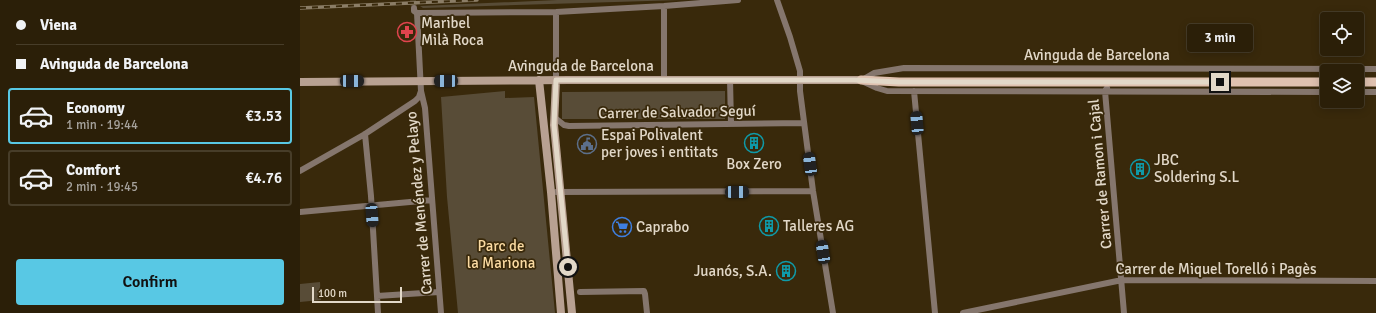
<!DOCTYPE html>
<html lang="en">
<head>
<meta charset="utf-8">
<style>
  :root { --surface:#2b1f08; --page:#332712; --text:#f1f3f6; --muted:#a6a29c; --line:#473d29; --accent:#58c8e4 }
  body { margin:0; font-family:Signika,sans-serif; background:var(--page); color:var(--text); height:100vh; display:flex; flex-direction:column; font-size:15px; white-space:nowrap }
  * { box-sizing:border-box; margin:0 }
  p { font-size:13px; color:var(--muted) }
  .icon { flex:none; width:22px; height:22px; fill:none; stroke:currentColor; stroke-width:2; stroke-linecap:round; stroke-linejoin:round }
  .map { position:relative; flex:1; overflow:hidden }
  .details { display:flex; flex-direction:column; background:var(--surface); width:300px }
  .details>* { flex:none }
  .guide { display:grid; align-content:center; height:88px; padding:0 16px; background:var(--surface) }
  .controls { position:absolute; left:1020px; top:12px; display:grid; gap:8px }
  .controls a { display:grid; place-items:center; width:44px; height:44px; border-radius:4px; background:var(--surface); box-shadow:0 2px 10px #0003,0 0 0 1px var(--line); font-size:20px }
  .scale { position:absolute; left:12px; bottom:10px; width:90px; box-sizing:border-box; padding-left:4px; border:2px solid #e2d8c8; border-top:0; font-size:11px; line-height:14px; white-space:nowrap; color:#e2d8c8; -webkit-text-stroke:3px #39290b; paint-order:stroke }
  .end { position:absolute; width:18px; height:18px; margin:-9px; border:5px solid #e2d8c8; background:#111; box-shadow:0 0 0 2px #111 }
  .from { border-radius:50% }
  .bubble { position:absolute; height:28px; border-radius:4px; background:var(--surface); box-shadow:0 2px 10px #0003,0 0 0 1px var(--line); font-size:13px; font-weight:600; line-height:28px; text-align:center }
  .car { position:absolute; width:12px; height:24px; margin:-12px -6px; border-radius:5px; box-shadow:0 0 3px 1px #0007; background:linear-gradient(#222 24%,#8ab4d8 0 40%,#222 0 76%,#8ab4d8 0 86%,#222 0) }
  .guide b { display:flex; align-items:center; gap:14px; height:38px; font-size:15px }
  .guide b+b { border-top:1px solid var(--line) }
  .guide i { width:10px; height:10px; background:var(--text) }
  ul { padding:0; list-style:none }
  li { display:flex; align-items:center; gap:12px; height:56px; margin:0 8px 6px; padding:0 8px; border:2px solid var(--line); border-radius:4px }
  li div { flex:1 }
  li b { display:block; font-size:15px }
  li em { font-style:normal; font-weight:600 }
  li.selected { border-color:var(--accent) }
  li>.icon { width:36px; height:36px; stroke-width:1.5 }
  .cta { display:flex; gap:8px; margin-top:auto; padding:8px 16px }
  .cta a { flex:1; height:46px; border-radius:4px; background:var(--accent); color:#111; font-size:16px; font-weight:600; line-height:46px; text-align:center }
  main { display:flex; flex:1; min-height:0 }
  .map>svg:first-child { display:block }
  .green { fill:#584c37 }
  .lines { fill:none; stroke-linecap:round; stroke-linejoin:round }
  .street-tunnel { stroke:#524327; stroke-width:6; stroke-dasharray:6 3; stroke-linecap:butt }
  .street { stroke:#85766d; stroke-width:6 }
  .secondary { stroke:#b8a192; stroke-width:8 }
  .primary { stroke:#dfc1af; stroke-width:9 }
  .rail-casing { stroke:#8b7d66; stroke-width:3.5 }
  .rail { stroke:#39290b; stroke-width:2; stroke-dasharray:6; stroke-linecap:butt }
  .route { stroke:#e2d8c8; stroke-width:5 }
  .labels { text-anchor:middle; stroke-width:3.5; stroke-linejoin:round; paint-order:stroke }
  .poi-label { font-size:15px; fill:#e2d8c8; stroke:#39290b; text-anchor:start }
  .street-label { font-size:15px; fill:#e2d8c8; stroke:#39290b }
  .park-label { font-size:15px; fill:#fbdba3; stroke:#39290b }
</style>
</head>
<body>
<main>
<section class="details">
<div class="guide">
<b><i class="from"></i>Viena</b>
<b><i></i>Avinguda de Barcelona</b>
</div>
<ul>
<li class="selected"><svg class="icon" aria-label="car" viewBox="0 0 24 24"><path d="M5 17H2v-5l4-1 3-4h7l3 4 3 1v5h-3M9 17h6M6 11h13"/><circle cx="7" cy="17" r="2"/><circle cx="17" cy="17" r="2"/></svg><div><b>Economy</b><p>1 min · 19:44</p></div><em>€3.53</em></li>
<li><svg class="icon" aria-label="car" viewBox="0 0 24 24"><path d="M5 17H2v-5l4-1 3-4h7l3 4 3 1v5h-3M9 17h6M6 11h13"/><circle cx="7" cy="17" r="2"/><circle cx="17" cy="17" r="2"/></svg><div><b>Comfort</b><p>2 min · 19:45</p></div><em>€4.76</em></li>
</ul>
<div class="cta"><a>Confirm</a></div>
</section>
<div class="map">
<svg width="1076" height="313" viewBox="0 0 1076 313">
  <rect width="100%" height="100%" fill="#39290b"/>
  <path class="green" d="M257,0H381L123,8L120,6Z
    M205,91V98L234,97L255,313H158L147,197L141,97Z
    M425,91V119H262V92Z
    M20,282L21,300L0,302V284Z"/>
  <g class="lines">
    <path class="street-tunnel" d="M113,0L114,8"/>
    <path class="street" d="M477,0L490,37L500,71V91L513,191L533,313
      M364,6V80
      M117,13L256,12L364,6L438,0
      M430,79L431,124
      M256,80V12
      M562,80L574,73L604,68L1076,69
      M564,82L577,88L587,91L1027,92
      M807,88L805,91L824,313
      M121,91L125,108L141,313
      M614,91L635,313
      M1057,92H1076
      M254,117L264,125L269,126L504,123
      M65,134L71,196L78,313
      M0,171L65,134L115,101L119,97L121,91L117,13L114,11V8
      M256,192L513,191
      M0,212L132,200
      M280,292L344,291L345,294L347,313
      M77,296L139,292
      M663,313L822,280L1076,281"/>
    <path class="secondary" d="M239,80L251,192L261,313
      M256,80L254,125L272,313
      M0,82L269,80H561"/>
    <path class="primary" d="M561,80L599,82H1027
      M1057,82H1076"/>
    <defs>
      <path id="rail" d="M0,8L177,0"/>
    </defs>
    <use href="#rail" class="rail-casing"/>
    <use href="#rail" class="rail"/>
  </g>
  <g class="lines">
    <path class="route" d="M268,267L254,125L256,80H554L599,82H920"/>
  </g>
  <defs>
    <symbol id="pharmacy-ring" viewBox="-11 -11 22 22"><circle r="9.5" fill="#39290b" stroke="#e0444e" stroke-width="1.5"/><path d="M-2-6h4v4h4v4h-4v4h-4v-4h-4v-4h4Z" fill="#e0444e"/></symbol>
    <symbol id="building-ring" viewBox="-11 -11 22 22"><circle r="9.5" fill="#39290b" stroke="#0f9aa8" stroke-width="1.5"/><path d="M-4-6H4V6H1V3H-1V6H-4ZM-2.5-4.3h1.7v1.8h-1.7ZM.8-4.3h1.7v1.8H.8ZM-2.5-1h1.7V.8h-1.7ZM.8-1h1.7V.8H.8Z" fill="#0f9aa8"/></symbol>
    <symbol id="civic-ring" viewBox="-11 -11 22 22"><circle r="9.5" fill="#39290b" stroke="#5c6f8a" stroke-width="1.5"/><path d="M-.6-6.5H3V-4.5H.6V-3L4-1V1h2V6H-6V1h2V-1L-.6-3ZM-1.2 2.5V6h2.4V2.5Z" fill="#5c6f8a"/></symbol>
    <symbol id="supermarket-ring" viewBox="-11 -11 22 22"><circle r="9.5" fill="#39290b" stroke="#3f7fe0" stroke-width="1.5"/><path d="M-6-5.5h2.5l.6 2H6L4.5 2H-2.5L-4.4-4H-6ZM-1.5 3.2a1.3 1.3 0 1 0 .1 0ZM3 3.2a1.3 1.3 0 1 0 .1 0Z" fill="#3f7fe0"/></symbol>
  </defs>
  <g fill-rule="evenodd">
    <use href="#pharmacy-ring" x="96" y="21" width="22" height="22"/>
    <use href="#building-ring" x="443" y="132" width="22" height="22"/>
    <use href="#civic-ring" x="276" y="133" width="22" height="22"/>
    <use href="#building-ring" x="829" y="158" width="22" height="22"/>
    <use href="#building-ring" x="458" y="215" width="22" height="22"/>
    <use href="#supermarket-ring" x="311" y="216" width="22" height="22"/>
    <use href="#building-ring" x="475" y="260" width="22" height="22"/>
  </g>
  <g class="labels">
    <g class="poi-label">
      <text x="121" y="28">Maribel<tspan x="121" dy="17">Milà Roca</tspan></text>
      <text x="301" y="140">Espai Polivalent<tspan x="301" dy="17">per joves i entitats</tspan></text>
      <text x="854" y="165">JBC<tspan x="854" dy="17">Soldering S.L</tspan></text>
      <text x="454" y="169" text-anchor="middle">Box Zero</text>
      <text x="483" y="231">Talleres AG</text>
      <text x="336" y="232">Caprabo</text>
      <text x="472" y="276" text-anchor="end">Juanós, S.A.</text>
    </g>
    <g class="street-label">
      <text x="797" y="60">Avinguda de Barcelona</text>
      <text x="281" y="71">Avinguda de Barcelona</text>
      <text transform="translate(377 112) rotate(-1)" y="5">Carrer de Salvador Seguí</text>
      <text transform="translate(800 174) rotate(-95)" y="5">Carrer de Ramon i Cajal</text>
      <text transform="translate(119 203) rotate(-95)" y="5">Carrer de Menéndez y Pelayo</text>
      <text x="916" y="274">Carrer de Miquel Torelló i Pagès</text>
    </g>
    <g class="park-label">
      <text x="201" y="251">Parc de<tspan x="201" dy="17">la Mariona</tspan></text>
    </g>
  </g>
</svg>
<div class="controls">
<a><svg class="icon" aria-label="locate" viewBox="0 0 24 24"><circle cx="12" cy="12" r="6"/><path d="M12 2v4M12 18v4M2 12h4M18 12h4"/></svg></a>
<a><svg class="icon" aria-label="layers" viewBox="0 0 24 24"><path d="M12 4l9 5-9 5-9-5zM3 14l9 5 9-5"/></svg></a>
</div>
<div class="scale">100 m</div>
<i class="end from" style="left:268px;top:267px"></i>
<i class="end" style="left:920px;top:82px"></i>
<div class="bubble" style="left:887px;top:24px;width:66px">3 min</div>
<i class="car" style="left:52px;top:81px;rotate:90deg"></i>
<i class="car" style="left:146px;top:81px;rotate:270deg"></i>
<i class="car" style="left:617px;top:123px;rotate:355deg"></i>
<i class="car" style="left:510px;top:164px;rotate:352deg"></i>
<i class="car" style="left:437px;top:192px;rotate:90deg"></i>
<i class="car" style="left:72px;top:215px;rotate:176deg"></i>
<i class="car" style="left:523px;top:252px;rotate:351deg"></i>
</div>
</main>
</body>
</html>
